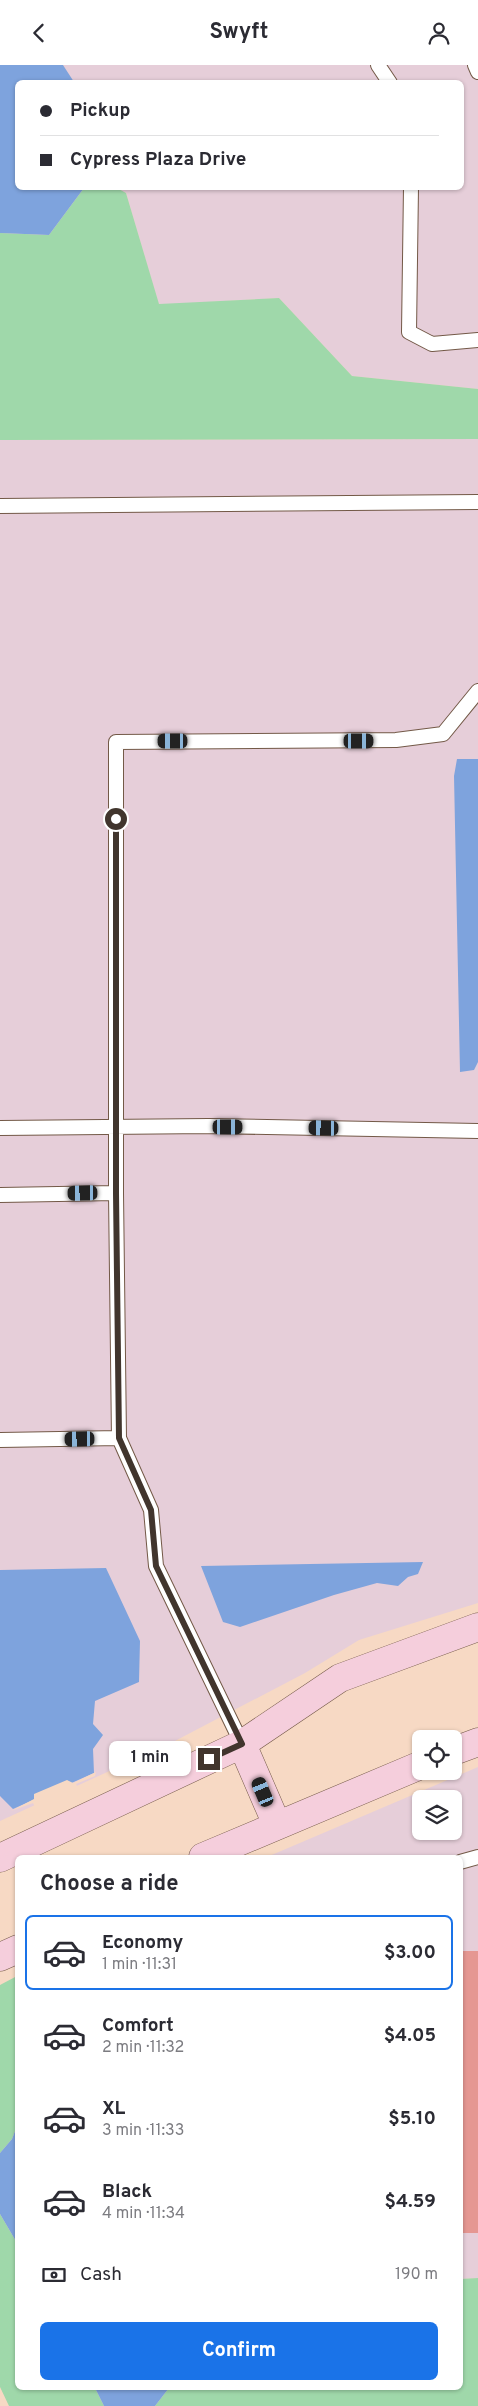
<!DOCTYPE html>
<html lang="en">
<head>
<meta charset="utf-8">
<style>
  :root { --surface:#fff; --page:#f7f7f7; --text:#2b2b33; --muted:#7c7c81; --line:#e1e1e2; --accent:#1a73e8 }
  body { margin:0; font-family:Overpass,sans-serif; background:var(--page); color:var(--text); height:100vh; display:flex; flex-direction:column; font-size:19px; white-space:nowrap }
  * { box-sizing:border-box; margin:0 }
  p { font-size:16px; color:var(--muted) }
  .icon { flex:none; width:28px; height:28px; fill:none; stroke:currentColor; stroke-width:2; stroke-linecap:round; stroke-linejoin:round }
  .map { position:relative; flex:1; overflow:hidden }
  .drawer { position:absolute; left:15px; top:1790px; width:448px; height:535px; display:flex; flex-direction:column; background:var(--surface); border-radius:8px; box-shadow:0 1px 4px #0004 }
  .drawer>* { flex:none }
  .hud { position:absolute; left:15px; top:15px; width:449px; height:110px; border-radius:8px; box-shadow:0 1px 4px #0004; display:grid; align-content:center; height:110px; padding:0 25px; background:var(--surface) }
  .buttons { position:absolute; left:412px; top:1665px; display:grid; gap:10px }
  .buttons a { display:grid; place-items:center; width:50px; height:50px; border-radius:8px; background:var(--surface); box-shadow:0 1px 4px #0004; font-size:25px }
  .end { position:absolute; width:22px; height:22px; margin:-11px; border:6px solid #41352d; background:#fff; box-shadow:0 0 0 2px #fff }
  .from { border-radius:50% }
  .bubble { position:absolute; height:35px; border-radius:8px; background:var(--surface); box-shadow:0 1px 4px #0004; font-size:16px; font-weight:700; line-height:35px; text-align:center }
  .car { position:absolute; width:15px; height:30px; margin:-15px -8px; border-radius:6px; box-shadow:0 0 4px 1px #0007; background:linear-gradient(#222 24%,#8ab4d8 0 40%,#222 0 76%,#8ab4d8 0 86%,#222 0) }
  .hud b { display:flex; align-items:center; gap:18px; height:48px; font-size:19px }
  .hud b+b { border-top:1px solid var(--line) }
  .hud i { width:12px; height:12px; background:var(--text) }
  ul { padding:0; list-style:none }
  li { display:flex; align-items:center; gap:15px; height:75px; margin:0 10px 8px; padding:0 15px; border:2px solid transparent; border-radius:8px }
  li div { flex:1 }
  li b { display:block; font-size:19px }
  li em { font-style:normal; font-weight:700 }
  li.current { border-color:var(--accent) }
  li>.icon { width:45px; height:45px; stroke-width:1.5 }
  h2 { padding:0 25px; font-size:22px; line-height:60px }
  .pay { display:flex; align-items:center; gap:12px; height:55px; padding:0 25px; font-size:19px }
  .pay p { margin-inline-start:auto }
  .button { display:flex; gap:10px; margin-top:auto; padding:10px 25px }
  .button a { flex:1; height:58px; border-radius:8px; background:var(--accent); color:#fff; font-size:20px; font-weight:700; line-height:58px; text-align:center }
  header { display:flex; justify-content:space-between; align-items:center; height:65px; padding:0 25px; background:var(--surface); font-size:22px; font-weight:700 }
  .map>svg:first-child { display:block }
  .commercial { fill:#e6ced9; fill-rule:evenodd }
  .green { fill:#9fd8aa }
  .water { fill:#7ea3dd }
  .pier { fill:#f7d9c4 }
  .building { fill:#e59792 }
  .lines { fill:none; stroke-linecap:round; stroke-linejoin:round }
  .lane-casing { stroke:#735947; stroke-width:16 }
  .secondary-casing { stroke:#735947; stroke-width:29 }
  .lane { stroke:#fff; stroke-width:14 }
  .secondary { stroke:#f5cedc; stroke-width:28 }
  .route { stroke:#41352d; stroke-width:6 }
</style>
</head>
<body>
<header><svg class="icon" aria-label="back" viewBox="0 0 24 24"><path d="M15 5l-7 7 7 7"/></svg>Swyft<svg class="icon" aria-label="person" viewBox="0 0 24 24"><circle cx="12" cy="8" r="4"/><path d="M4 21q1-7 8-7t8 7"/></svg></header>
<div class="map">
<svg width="478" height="2341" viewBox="0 0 478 2341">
  <rect width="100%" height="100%" fill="#f7d9c4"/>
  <path class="commercial" d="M63,0H478V324L352,311L279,233L159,240L126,128L117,123L461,122V18H74Z
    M478,374V1538L359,1575L305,1608L173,1677L0,1756V375Z
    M478,1702V2213L460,2214V1792H267ZM421,1734H454V1766H421Z"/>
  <path class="green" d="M84,123H117L126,128L159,239L279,233L352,311L478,324V374L0,375V168L49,170Z
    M17,1911V2061L12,2074L0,2088V1920Z
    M0,2149L17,2178L18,2322L95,2323L104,2341H9L0,2322Z
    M478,2213V2341H155L169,2323L460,2322V2214Z"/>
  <path class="water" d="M0,0H63L74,17L18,18V122L84,123L49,170L0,168Z
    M457,694H478V997L474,1005L460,1007L454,711Z
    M423,1497L418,1509L408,1512L398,1521L377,1518L334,1530L240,1562L223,1557L201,1501Z
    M106,1503L140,1576L139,1617L95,1636L93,1659L103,1670L93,1684L94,1708L13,1744L0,1731V1505Z
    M17,2061L18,2178H17L0,2149V2088L12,2074Z
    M95,2323H169L155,2341H104Z"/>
  <path class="pier" d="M96,1707L95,1711L76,1719L112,1792H60L33,1738L11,1746L34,1734V1729L67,1715L73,1718Z"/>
  <path class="building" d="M460,1886H478V2168H460Z"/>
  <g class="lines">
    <defs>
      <path id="lane" d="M378,0L390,18
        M475,0L478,7
        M411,122L409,267L432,279L478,275
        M0,441L478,437
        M0,1063L209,1061L478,1066
        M0,1130L116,1128
        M0,1375L119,1373
        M242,1679L156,1501L151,1445L119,1373L116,1128V677L396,675L443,669L478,626
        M460,1797L478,1792"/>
      <path id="secondary" d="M242,1679L277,1760
        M454,1686L478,1677
        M203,1792L421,1700
        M0,1793L242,1679L340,1613L478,1562
        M0,1892L18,1884"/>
    </defs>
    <use href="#lane" class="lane-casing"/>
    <use href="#secondary" class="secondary-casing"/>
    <use href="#lane" class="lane"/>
    <use href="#secondary" class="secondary"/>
  </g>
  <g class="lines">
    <path class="route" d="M116,754V1128L119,1373L151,1445L156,1501L242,1679L209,1694"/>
  </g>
</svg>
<div class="buttons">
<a><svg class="icon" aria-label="locate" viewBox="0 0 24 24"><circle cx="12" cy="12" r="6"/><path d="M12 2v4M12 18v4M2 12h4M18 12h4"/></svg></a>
<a><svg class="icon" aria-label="layers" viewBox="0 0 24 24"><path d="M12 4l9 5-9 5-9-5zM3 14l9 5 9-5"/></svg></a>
</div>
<i class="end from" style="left:116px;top:754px"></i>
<i class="end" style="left:209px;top:1694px"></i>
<div class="bubble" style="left:109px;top:1676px;width:82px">1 min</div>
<i class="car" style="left:173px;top:676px;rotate:270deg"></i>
<i class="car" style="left:359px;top:676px;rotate:90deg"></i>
<i class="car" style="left:228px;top:1062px;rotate:90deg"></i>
<i class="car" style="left:324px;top:1063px;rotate:271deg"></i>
<i class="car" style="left:83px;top:1128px;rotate:269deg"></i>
<i class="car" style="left:80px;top:1374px;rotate:269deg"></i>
<i class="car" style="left:263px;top:1727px;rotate:337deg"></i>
<div class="hud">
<b><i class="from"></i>Pickup</b>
<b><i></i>Cypress Plaza Drive</b>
</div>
<section class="drawer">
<h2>Choose a ride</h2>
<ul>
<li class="current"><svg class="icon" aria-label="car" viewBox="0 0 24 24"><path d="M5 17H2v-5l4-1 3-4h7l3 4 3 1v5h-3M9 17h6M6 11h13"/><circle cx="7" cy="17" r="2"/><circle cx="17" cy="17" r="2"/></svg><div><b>Economy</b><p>1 min · 11:31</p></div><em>$3.00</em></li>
<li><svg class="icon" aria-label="car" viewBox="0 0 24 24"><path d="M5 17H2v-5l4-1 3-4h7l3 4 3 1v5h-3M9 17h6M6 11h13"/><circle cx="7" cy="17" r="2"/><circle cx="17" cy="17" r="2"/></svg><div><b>Comfort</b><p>2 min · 11:32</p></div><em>$4.05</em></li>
<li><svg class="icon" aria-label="car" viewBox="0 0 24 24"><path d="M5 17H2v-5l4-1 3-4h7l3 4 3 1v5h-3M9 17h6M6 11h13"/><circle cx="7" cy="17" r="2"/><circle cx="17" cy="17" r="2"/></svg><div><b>XL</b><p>3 min · 11:33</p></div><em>$5.10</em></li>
<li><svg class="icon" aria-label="car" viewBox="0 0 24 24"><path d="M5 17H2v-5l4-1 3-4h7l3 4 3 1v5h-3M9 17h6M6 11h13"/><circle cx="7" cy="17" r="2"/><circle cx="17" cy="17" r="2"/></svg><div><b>Black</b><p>4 min · 11:34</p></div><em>$4.59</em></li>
</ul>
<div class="pay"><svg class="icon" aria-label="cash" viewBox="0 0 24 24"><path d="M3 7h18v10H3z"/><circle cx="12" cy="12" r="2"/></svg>Cash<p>190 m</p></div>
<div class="button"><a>Confirm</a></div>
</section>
</div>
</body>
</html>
